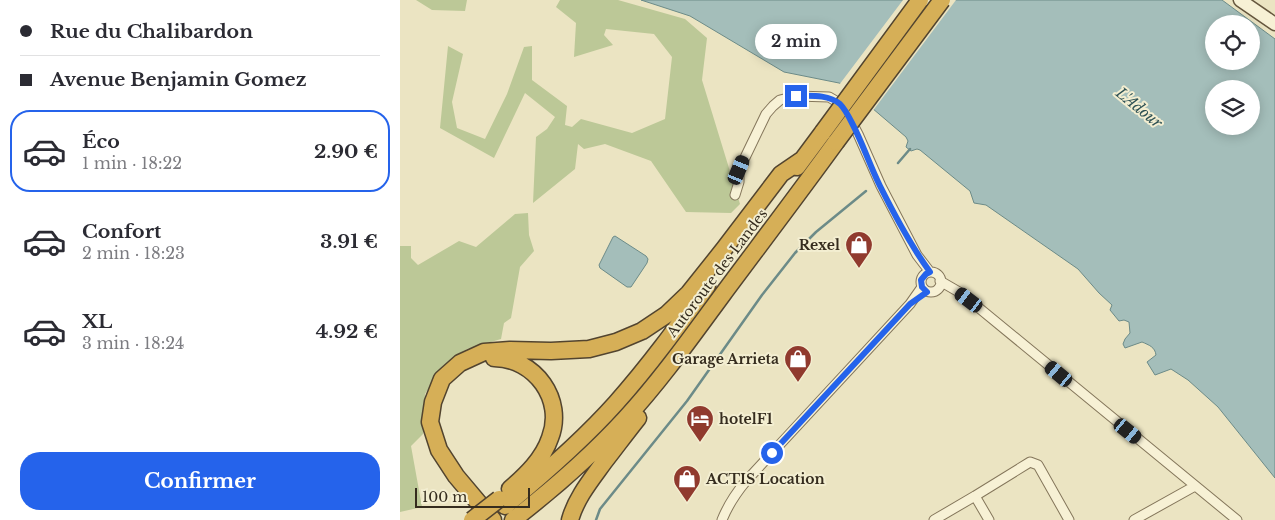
<!DOCTYPE html>
<html lang="fr">
<head>
<meta charset="utf-8">
<style>
  :root { --surface:#fff; --page:#f7f7f7; --text:#2b2b33; --muted:#7c7c81; --line:#e1e1e2; --accent:#2563eb }
  body { margin:0; font-family:"Libre Baskerville",serif; background:var(--page); color:var(--text); height:100vh; display:flex; flex-direction:column; font-size:19px; white-space:nowrap }
  * { box-sizing:border-box; margin:0 }
  p { font-size:16px; color:var(--muted) }
  .icon { flex:none; width:28px; height:28px; fill:none; stroke:currentColor; stroke-width:2; stroke-linecap:round; stroke-linejoin:round }
  .map { position:relative; flex:1; overflow:hidden }
  .side { display:flex; flex-direction:column; background:var(--surface); width:400px }
  .side>* { flex:none }
  .guide { display:grid; align-content:center; height:110px; padding:0 20px; background:var(--surface) }
  .buttons { position:absolute; left:805px; top:15px; display:grid; gap:10px }
  .buttons a { display:grid; place-items:center; width:55px; height:55px; border-radius:50%; background:var(--surface); box-shadow:0 2px 12px #0003; font-size:25px }
  .scale { position:absolute; left:15px; bottom:12px; width:115px; box-sizing:border-box; padding-left:5px; border:2px solid #352c1e; border-top:0; font-size:14px; line-height:18px; white-space:nowrap; color:#352c1e; -webkit-text-stroke:4px #f3eed1; paint-order:stroke }
  .end { position:absolute; width:22px; height:22px; margin:-11px; border:6px solid #2563eb; background:#fff; box-shadow:0 0 0 2px #fff }
  .from { border-radius:50% }
  .bubble { position:absolute; height:35px; border-radius:18px; background:var(--surface); box-shadow:0 2px 12px #0003; font-size:16px; font-weight:700; line-height:35px; text-align:center }
  .car { position:absolute; width:15px; height:30px; margin:-15px -8px; border-radius:6px; box-shadow:0 0 4px 1px #0007; background:linear-gradient(#222 24%,#8ab4d8 0 40%,#222 0 76%,#8ab4d8 0 86%,#222 0) }
  .guide b { display:flex; align-items:center; gap:18px; height:48px; font-size:19px }
  .guide b+b { border-top:1px solid var(--line) }
  .guide i { width:12px; height:12px; background:var(--text) }
  ul { padding:0; list-style:none }
  li { display:flex; align-items:center; gap:15px; height:82px; margin:0 10px 8px; padding:0 10px; border:2px solid transparent; border-radius:20px }
  li div { flex:1 }
  li b { display:block; font-size:19px }
  li em { font-style:normal; font-weight:700 }
  li.current { border-color:var(--accent) }
  li>.icon { width:45px; height:45px; stroke-width:1.5 }
  .cta { display:flex; gap:10px; margin-top:auto; padding:10px 20px }
  .cta a { flex:1; height:58px; border-radius:20px; background:var(--accent); color:#fff; font-size:20px; font-weight:700; line-height:58px; text-align:center }
  main { display:flex; flex:1; min-height:0 }
  .map>svg:first-child { display:block }
  .green { fill:#bcc897 }
  .water { fill:#a4beba; stroke:#6c8b88; fill-rule:evenodd }
  .pier { fill:#ebe4c2 }
  .lines { fill:none; stroke-linecap:round; stroke-linejoin:round }
  .stream { stroke:#6c8b88; stroke-width:2.5 }
  .street-casing { stroke:#84765b; stroke-width:11 }
  .secondary-casing { stroke:#66573e; stroke-width:15 }
  .highway-casing { stroke:#52442f; stroke-width:19 }
  .street { stroke:#f7f1d5; stroke-width:9 }
  .secondary { stroke:#f7f1d5; stroke-width:12 }
  .highway { stroke:#d6af57; stroke-width:16 }
  .highway-bridge-casing { stroke:#52442f; stroke-width:19; stroke-linecap:butt }
  .highway-bridge { stroke:#d6af57; stroke-width:16 }
  .route { stroke:#2563eb; stroke-width:6 }
  .labels { text-anchor:middle; stroke-width:4; stroke-linejoin:round; paint-order:stroke }
  .poi-label { font-size:14px; font-weight:bold; fill:#352c1e; stroke:#f3eed1; text-anchor:end }
  .street-label { font-size:14px; fill:#352c1e; stroke:#f3eed1 }
  .water-label { font-size:15px; font-style:italic; fill:#2e5154; stroke:#f3eed1 }
</style>
</head>
<body>
<main>
<section class="side">
<div class="guide">
<b><i class="from"></i>Rue du Chalibardon</b>
<b><i></i>Avenue Benjamin Gomez</b>
</div>
<ul>
<li class="current"><svg class="icon" aria-label="car" viewBox="0 0 24 24"><path d="M5 17H2v-5l4-1 3-4h7l3 4 3 1v5h-3M9 17h6M6 11h13"/><circle cx="7" cy="17" r="2"/><circle cx="17" cy="17" r="2"/></svg><div><b>Éco</b><p>1 min · 18:22</p></div><em>2.90 €</em></li>
<li><svg class="icon" aria-label="car" viewBox="0 0 24 24"><path d="M5 17H2v-5l4-1 3-4h7l3 4 3 1v5h-3M9 17h6M6 11h13"/><circle cx="7" cy="17" r="2"/><circle cx="17" cy="17" r="2"/></svg><div><b>Confort</b><p>2 min · 18:23</p></div><em>3.91 €</em></li>
<li><svg class="icon" aria-label="car" viewBox="0 0 24 24"><path d="M5 17H2v-5l4-1 3-4h7l3 4 3 1v5h-3M9 17h6M6 11h13"/><circle cx="7" cy="17" r="2"/><circle cx="17" cy="17" r="2"/></svg><div><b>XL</b><p>3 min · 18:24</p></div><em>4.92 €</em></li>
</ul>
<div class="cta"><a>Confirmer</a></div>
</section>
<div class="map">
<svg width="875" height="520" viewBox="0 0 875 520">
  <rect width="100%" height="100%" fill="#ebe4c2"/>
  <path class="green" d="M16,0H67L65,11L32,10Z
    M160,0H218L285,19L307,38L302,80L340,204L331,213L286,212L251,161L205,144L184,149L178,144L175,169L133,203L136,137L147,129L155,117L125,93L94,158L40,128L48,46L63,54L52,102L57,128L85,139L107,94L124,47L132,46V80L167,106L165,125L172,127L181,119L232,133L265,119L272,57L254,34L206,29L204,35L213,45L174,57L176,23L156,7Z
    M128,213L129,235L134,251L120,267L111,318L104,323L101,339L67,349L43,366L25,394L23,434L11,446L22,507L0,512V246H11V258L18,265L59,241L76,247L115,214Z"/>
  <path class="water" d="M241,0H822L875,39V478L818,407L788,380L771,369L755,375L747,362L756,355C755,347 749,345 742,342L725,348L723,344L725,339L730,333L729,322L724,320L719,321L710,310L712,305L699,293L678,269L586,205L574,203L570,191L520,150L517,149L511,151L506,147L508,141L506,137L445,85L439,83L384,72L290,16ZM814,24H851V61H814ZM814,89H851V126H814Z
    M215,236L246,256L248,259L247,263L231,287H227L200,268L199,265L213,237Z"/>
  <path class="pier" d="M503,0H556L472,112L443,87L439,85Z"/>
  <g class="lines">
    <path class="stream" d="M498,163L510,149
      M196,520L200,509L287,401L362,295L395,253L416,232L466,191"/>
    <defs>
      <path id="street" d="M335,195L339,182V170L366,114L373,106L380,100L396,96L429,97L441,104L449,117L458,134L481,186L517,255L530,272
        M521 282a10 10 0 1 1 20 0a10 10 0 1 1-20 0Z
        M540,281L559,292L579,308L837,520
        M575,496L589,520
        M322,520C328,505 336,493 346,481L510,304L522,287
        M534,520L575,496L630,462L638,465L669,520
        M734,520L795,486"/>
      <path id="secondary" d="M840,0L875,24"/>
      <path id="highway" d="M397,167L423,132
        M94,358C135,358 165,400 150,438C143,459 126,475 110,489
        M105,506C144,474 182,441 216,403C249,366 278,326 307,286
        M93,520L56,476L39,450L30,422L33,402L42,379L60,363L84,352L110,350L151,351L189,349L216,342L242,331L266,315L289,293L324,249L381,174L403,159
        M113,520C153,489 191,456 225,419C261,380 292,336 323,294C361,243 399,193 436,142
        M170,520C176,498 191,480 204,462C215,448 226,433 238,418"/>
    </defs>
    <use href="#street" class="street-casing"/>
    <use href="#secondary" class="secondary-casing"/>
    <use href="#highway" class="highway-casing"/>
    <use href="#street" class="street"/>
    <use href="#secondary" class="secondary"/>
    <use href="#highway" class="highway"/>
    <defs>
      <path id="highway-bridge" d="M423,132L520,0
        M436,142L542,0
        M72,520L99,499"/>
    </defs>
    <use href="#highway-bridge" class="highway-bridge-casing"/>
    <use href="#highway-bridge" class="highway-bridge"/>
  </g>
  <g class="lines">
    <path class="route" d="M372,453L510,304L527,292L522,287L521,280L526,274L530,272C511,246 495,216 480,186C470,166 463,144 452,123C449,117 445,109 440,104C428,94 410,96 396,96"/>
  </g>
  <defs>
    <symbol id="shop-pin" viewBox="-11 -11 22 30"><path d="M0 17L-7.5 6A9.5 9.5 0 1 1 7.5 6Z" fill="#903a2e" stroke="#f3eed1"/><path d="M-5-2.5h2.3a2.7 3.5 0 0 1 5.4 0H5L5.5 6h-11ZM-1.5-2.5h3a1.5 2.3 0 0 0-3 0Z" fill="#fff"/></symbol>
    <symbol id="hotel-pin" viewBox="-11 -11 22 30"><path d="M0 17L-7.5 6A9.5 9.5 0 1 1 7.5 6Z" fill="#903a2e" stroke="#f3eed1"/><path d="M-6-4.5h1.5V1H6V5H4.5V3h-9V5H-6ZM-4 0a1.8 1.8 0 1 1 3.6 0ZM.5 0V-2.5h3Q6-2.5 6 0Z" fill="#fff"/></symbol>
  </defs>
  <g fill-rule="evenodd">
    <use href="#shop-pin" x="443" y="229" width="32" height="43"/>
    <use href="#shop-pin" x="382" y="343" width="32" height="43"/>
    <use href="#hotel-pin" x="284" y="403" width="32" height="43"/>
    <use href="#shop-pin" x="271" y="463" width="32" height="43"/>
  </g>
  <g class="labels">
    <g class="poi-label">
      <text x="440" y="250">Rexel</text>
      <text x="379" y="364">Garage Arrieta</text>
      <text x="319" y="424" text-anchor="start">hotelF1</text>
      <text x="306" y="484" text-anchor="start">ACTIS Location</text>
    </g>
    <g class="street-label">
      <text transform="translate(317 273) rotate(-53)" y="5">Autoroute des Landes</text>
    </g>
    <g class="water-label">
      <text transform="translate(739 108) rotate(39)" y="5">L'Adour</text>
    </g>
  </g>
</svg>
<div class="buttons">
<a><svg class="icon" aria-label="locate" viewBox="0 0 24 24"><circle cx="12" cy="12" r="6"/><path d="M12 2v4M12 18v4M2 12h4M18 12h4"/></svg></a>
<a><svg class="icon" aria-label="layers" viewBox="0 0 24 24"><path d="M12 4l9 5-9 5-9-5zM3 14l9 5 9-5"/></svg></a>
</div>
<div class="scale">100 m</div>
<i class="end from" style="left:372px;top:453px"></i>
<i class="end" style="left:396px;top:96px"></i>
<div class="bubble" style="left:355px;top:24px;width:82px">2 min</div>
<i class="car" style="left:339px;top:170px;rotate:23deg"></i>
<i class="car" style="left:569px;top:300px;rotate:307deg"></i>
<i class="car" style="left:659px;top:374px;rotate:310deg"></i>
<i class="car" style="left:728px;top:431px;rotate:129deg"></i>
</div>
</main>
</body>
</html>
